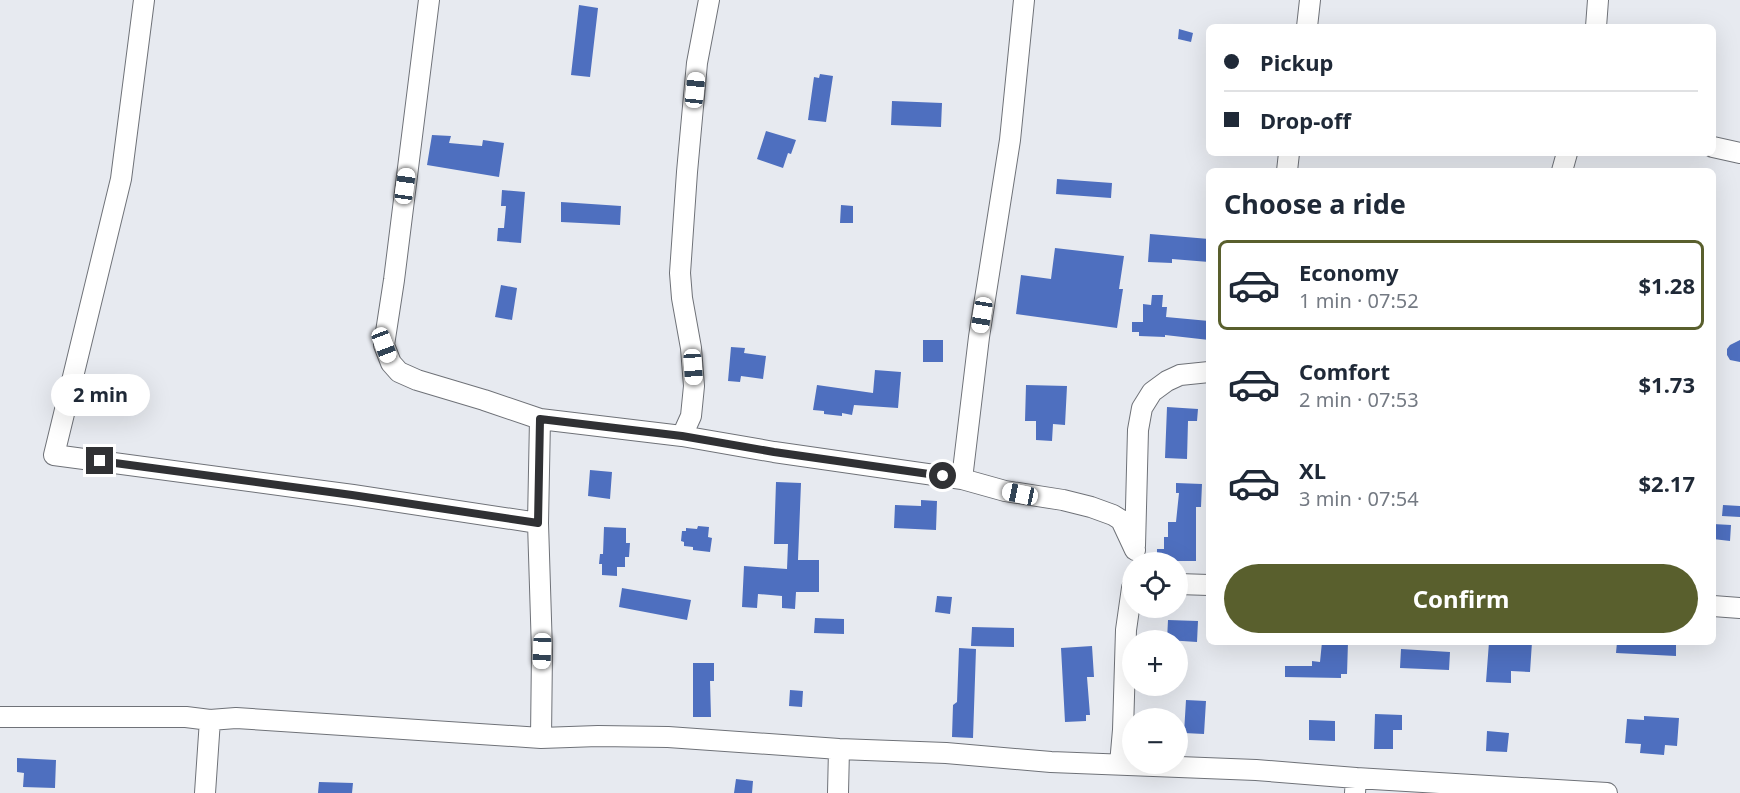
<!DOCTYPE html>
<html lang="en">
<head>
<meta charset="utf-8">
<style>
  :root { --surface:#fff; --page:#f2f2f3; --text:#1f2937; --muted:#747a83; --line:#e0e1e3; --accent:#595f2d }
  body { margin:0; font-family:"Noto Sans",sans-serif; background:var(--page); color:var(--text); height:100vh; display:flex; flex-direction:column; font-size:22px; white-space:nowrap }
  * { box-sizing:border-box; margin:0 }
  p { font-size:20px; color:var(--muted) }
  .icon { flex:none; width:33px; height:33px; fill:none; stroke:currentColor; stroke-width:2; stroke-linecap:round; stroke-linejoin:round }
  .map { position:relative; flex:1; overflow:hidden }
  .details { position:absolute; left:1206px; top:168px; width:510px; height:477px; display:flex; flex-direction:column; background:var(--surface); border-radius:9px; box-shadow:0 6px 24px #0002 }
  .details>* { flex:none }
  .top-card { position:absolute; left:1206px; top:24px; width:510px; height:132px; border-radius:9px; box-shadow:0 6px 24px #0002; display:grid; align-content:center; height:132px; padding:0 18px; background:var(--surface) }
  .tools { position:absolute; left:1122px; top:552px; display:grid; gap:12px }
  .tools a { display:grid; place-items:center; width:66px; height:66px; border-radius:50%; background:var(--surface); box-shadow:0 6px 24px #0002; font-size:30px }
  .end { position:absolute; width:27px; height:27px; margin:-14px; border:8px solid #303134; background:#fff; box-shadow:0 0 0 3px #fff }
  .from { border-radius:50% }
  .bubble { position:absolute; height:42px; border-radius:21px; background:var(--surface); box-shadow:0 6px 24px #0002; font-size:20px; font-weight:700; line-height:42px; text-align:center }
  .car { position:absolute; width:18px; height:36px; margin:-18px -9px; border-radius:8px; box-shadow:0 0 4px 2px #0007; background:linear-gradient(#fff 24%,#345 0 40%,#fff 0 76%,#345 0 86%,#fff 0) }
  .top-card b { display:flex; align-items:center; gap:21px; height:57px; font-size:22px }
  .top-card b+b { border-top:2px solid var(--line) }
  .top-card i { width:15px; height:15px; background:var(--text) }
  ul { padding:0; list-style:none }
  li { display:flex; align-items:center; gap:18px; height:90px; margin:0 12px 9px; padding:0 6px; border:3px solid transparent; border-radius:9px }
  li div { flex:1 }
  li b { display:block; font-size:22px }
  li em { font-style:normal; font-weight:700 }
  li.active { border-color:var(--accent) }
  li>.icon { width:54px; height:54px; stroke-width:1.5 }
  h2 { padding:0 18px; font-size:27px; line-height:72px }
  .cta { display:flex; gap:12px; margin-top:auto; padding:12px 18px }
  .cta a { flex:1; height:69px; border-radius:36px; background:var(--accent); color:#fff; font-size:24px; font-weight:700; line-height:69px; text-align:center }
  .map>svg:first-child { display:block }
  .building { fill:#4e6fbf }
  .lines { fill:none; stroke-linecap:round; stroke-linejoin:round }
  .minor-casing { stroke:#6f7278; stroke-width:22 }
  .minor { stroke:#fff; stroke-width:20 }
  .route { stroke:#303134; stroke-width:8 }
</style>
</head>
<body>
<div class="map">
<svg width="1740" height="793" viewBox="0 0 1740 793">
  <rect width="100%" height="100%" fill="#e7eaf0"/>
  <path class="building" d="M579,5L598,8L590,77L571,75Z
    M1179,29L1193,33L1191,42L1178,39Z
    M820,74L833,76L826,122L808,120L814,77L819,78Z
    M892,101L942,103L941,127L891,125Z
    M766,131L796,140L791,154L788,153L783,168L757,159Z
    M432,135L451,136L449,143L482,146L483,140L504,143L499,177L427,165Z
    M1057,179L1112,183L1111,198L1056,194Z
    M502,190L525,192L521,243L497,241L498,228H504L506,206H501Z
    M561,202L621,206L620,225L561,222Z
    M841,205L853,206V223H840Z
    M1150,234L1209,239V262L1172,259V263L1148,262Z
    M1055,248L1124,256L1119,289H1123L1117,328L1016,314L1021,275L1051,279Z
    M501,285L517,288L512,320L495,317Z
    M1152,295H1163L1162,307H1167L1166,317L1209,321V340L1165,335V337L1139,336V332H1132V322H1143V304L1151,305Z
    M923,340H943V362H923Z
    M1740,340V362L1730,360L1727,355V349L1730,345Z
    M731,347L745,348L744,353L766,356L763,379L741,376L740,382L728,381Z
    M875,370L901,372L898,408L854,405L852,415L842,413V416L824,414V411L813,410L817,385L873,393Z
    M1026,385L1067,386L1065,425L1053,424L1052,441L1036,440V421H1025Z
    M1167,407L1198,409L1197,421H1188L1187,459L1165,458Z
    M590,470L612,472L610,499L588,496Z
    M776,482L801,483L798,560H819V592H796L795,609L782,608V596L758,594L757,608L742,607L744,566L787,569L788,544H774Z
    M1176,483L1202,484L1201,507H1196V561H1157V549H1164V537H1168V522H1176L1179,493H1176Z
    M921,500L937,501L936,530L894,528L895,505L921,506Z
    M1723,505L1740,506V517L1722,516Z
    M1713,524L1731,525L1730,541L1713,539Z
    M698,526L709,527L708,537L712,538L710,552L693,550V547L684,546V542L681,541L682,531H686V528L697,529Z
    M604,527L626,528V543H630L629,557H625V567H617V576L602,575V564H599L600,554H603Z
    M622,588L691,600L687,620L619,607Z
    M937,596L952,597L950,614L935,612Z
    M815,618L844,619V634L814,633Z
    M1168,620L1198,621L1197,642L1167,640Z
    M972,627L1014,628V647L971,646Z
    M1322,642H1348L1347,674H1341V678L1285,677V666H1312V661L1320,662Z
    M1489,642H1532L1530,672L1511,671V683L1486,682Z
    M1617,642H1676V656L1616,653Z
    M1092,646L1094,677H1087L1090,715H1086V721L1065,722L1061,648Z
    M959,648L976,649L973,738L952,737L953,705L957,702Z
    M1401,649L1450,652L1449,670L1400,668Z
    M693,663H714V681H710L711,717H693Z
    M790,690L803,691L802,707L789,706Z
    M1186,700L1206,701L1204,734L1184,733Z
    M1375,714L1402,715V730H1393V749H1374Z
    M1644,716L1679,718L1677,746L1665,745L1664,755L1640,753L1641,744L1625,743L1627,719L1644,720Z
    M1309,720L1335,721V741L1309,740Z
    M1487,731L1509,733L1507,752L1486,751Z
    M17,758L56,760L55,788L23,787L24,773L17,772Z
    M736,779L753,781L752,793H734Z
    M319,782L353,783L352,793H318Z"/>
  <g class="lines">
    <defs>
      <path id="minor" d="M144,0L121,179L54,455L353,495L538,523
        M429,0L394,280L384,345L391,363L399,372L417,380L484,400L540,419L682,436L774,452L962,479L1005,491L1063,500L1091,507L1113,515L1121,520L1135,550
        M1307,27L1310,0
        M1596,27L1598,0
        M1713,147L1740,153
        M1287,171L1289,153
        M1562,171L1567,153
        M540,419L538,523L542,651L541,738
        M682,436L691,416L694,386L691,348L682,298L680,273L687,172L697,63L709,0
        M962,479L979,337L1010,140L1024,0
        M1135,546L1138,430L1142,408L1152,392L1167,381L1180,375L1209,372
        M1178,584L1209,585
        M1713,606L1740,608
        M0,717H186L210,720L236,718L541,738L598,736L668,737L839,749L946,753L1051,762L1256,770L1356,778L1355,793
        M1120,764L1123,730L1126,630L1132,588
        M1356,778L1607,793
        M205,793L210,720
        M838,793L839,749"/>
    </defs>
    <use href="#minor" class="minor-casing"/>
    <use href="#minor" class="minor"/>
  </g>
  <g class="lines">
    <path class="route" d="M100,461L352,495L538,523L540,419L682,436L774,452L943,476"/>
  </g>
</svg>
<div class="tools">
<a><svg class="icon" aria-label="locate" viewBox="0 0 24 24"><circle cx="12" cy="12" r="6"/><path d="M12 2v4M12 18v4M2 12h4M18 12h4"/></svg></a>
<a>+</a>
<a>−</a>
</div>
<i class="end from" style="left:943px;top:476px"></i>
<i class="end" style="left:100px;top:461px"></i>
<div class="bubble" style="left:51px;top:374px;width:99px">2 min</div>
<i class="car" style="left:695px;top:90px;rotate:6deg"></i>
<i class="car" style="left:405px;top:186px;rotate:8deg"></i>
<i class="car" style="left:982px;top:315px;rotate:189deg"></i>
<i class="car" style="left:384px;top:345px;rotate:159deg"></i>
<i class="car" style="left:693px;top:367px;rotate:176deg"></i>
<i class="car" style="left:1020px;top:494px;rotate:282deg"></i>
<i class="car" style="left:542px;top:651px;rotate:182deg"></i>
<div class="top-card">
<b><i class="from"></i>Pickup</b>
<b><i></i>Drop-off</b>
</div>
<section class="details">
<h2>Choose a ride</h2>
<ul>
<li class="active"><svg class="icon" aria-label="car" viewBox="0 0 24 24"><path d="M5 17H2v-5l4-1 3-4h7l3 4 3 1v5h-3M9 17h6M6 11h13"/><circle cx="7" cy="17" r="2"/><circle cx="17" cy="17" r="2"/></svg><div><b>Economy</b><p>1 min · 07:52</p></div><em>$1.28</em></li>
<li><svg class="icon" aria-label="car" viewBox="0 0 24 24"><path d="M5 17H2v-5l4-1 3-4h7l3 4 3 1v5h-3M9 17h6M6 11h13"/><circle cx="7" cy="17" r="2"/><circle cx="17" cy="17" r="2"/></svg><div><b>Comfort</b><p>2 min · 07:53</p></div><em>$1.73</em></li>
<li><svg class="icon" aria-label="car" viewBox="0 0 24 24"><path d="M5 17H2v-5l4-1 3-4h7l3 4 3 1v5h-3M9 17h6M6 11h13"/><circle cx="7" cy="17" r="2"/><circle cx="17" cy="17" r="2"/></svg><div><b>XL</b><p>3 min · 07:54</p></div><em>$2.17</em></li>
</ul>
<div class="cta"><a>Confirm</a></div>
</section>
</div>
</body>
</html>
